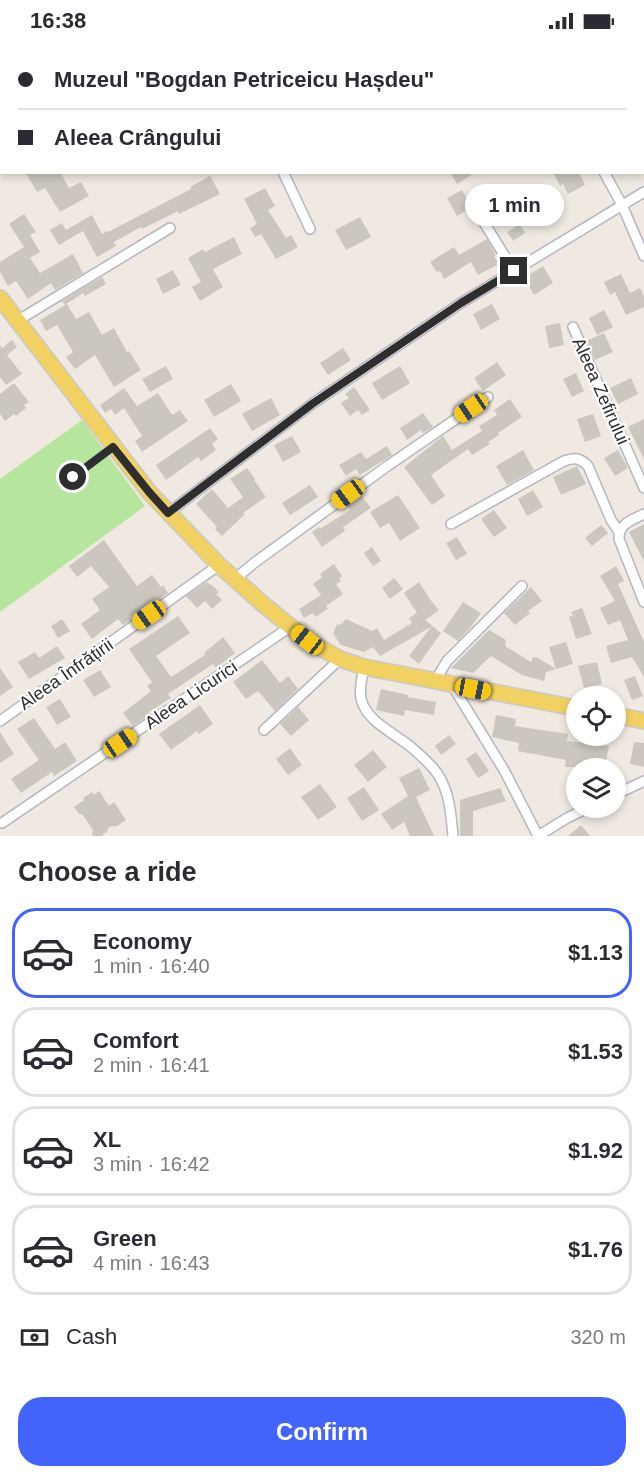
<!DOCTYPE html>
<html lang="en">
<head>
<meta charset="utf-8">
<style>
  :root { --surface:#fff; --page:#f7f7f7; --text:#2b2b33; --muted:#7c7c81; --line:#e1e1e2; --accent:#4264fb }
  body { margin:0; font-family:Arial,sans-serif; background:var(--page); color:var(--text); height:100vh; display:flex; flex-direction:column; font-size:22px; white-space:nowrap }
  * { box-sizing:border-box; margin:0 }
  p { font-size:20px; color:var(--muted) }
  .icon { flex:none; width:33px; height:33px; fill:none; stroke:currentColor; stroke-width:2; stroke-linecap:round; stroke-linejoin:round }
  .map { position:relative; height:794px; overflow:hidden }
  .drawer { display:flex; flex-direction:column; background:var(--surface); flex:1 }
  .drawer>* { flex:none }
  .banner { position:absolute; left:0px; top:0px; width:645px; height:132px; box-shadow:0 3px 9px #0003; display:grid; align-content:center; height:132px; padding:0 18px; background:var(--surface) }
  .buttons { position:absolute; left:566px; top:644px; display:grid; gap:12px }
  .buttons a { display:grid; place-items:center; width:60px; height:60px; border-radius:50%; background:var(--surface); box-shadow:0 3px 9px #0003; font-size:30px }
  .end { position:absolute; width:27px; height:27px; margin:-14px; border:8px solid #2e2e2e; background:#fff; box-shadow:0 0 0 3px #fff }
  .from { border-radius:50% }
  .bubble { position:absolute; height:42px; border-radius:21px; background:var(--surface); box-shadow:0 3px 9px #0003; font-size:20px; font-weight:800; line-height:42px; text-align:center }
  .car { position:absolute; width:18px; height:36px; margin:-18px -9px; border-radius:8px; box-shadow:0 0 4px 2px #0007; background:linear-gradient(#f5c518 24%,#345 0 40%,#f5c518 0 76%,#345 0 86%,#f5c518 0) }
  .banner b { display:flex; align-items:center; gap:21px; height:57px; font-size:22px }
  .banner b+b { border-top:2px solid var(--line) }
  .banner i { width:15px; height:15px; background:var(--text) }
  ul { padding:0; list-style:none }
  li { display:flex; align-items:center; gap:18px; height:90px; margin:0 12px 9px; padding:0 6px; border:3px solid var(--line); border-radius:24px }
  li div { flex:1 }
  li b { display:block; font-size:22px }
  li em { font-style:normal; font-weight:800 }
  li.selected { border-color:var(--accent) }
  li>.icon { width:54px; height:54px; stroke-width:1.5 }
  h2 { padding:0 18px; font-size:27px; line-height:72px }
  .pay { display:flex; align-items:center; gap:15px; height:66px; padding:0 18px; font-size:22px }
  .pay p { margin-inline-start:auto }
  .cta { display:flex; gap:12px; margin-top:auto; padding:12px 18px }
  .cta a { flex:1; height:69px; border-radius:24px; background:var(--accent); color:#fff; font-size:24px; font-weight:800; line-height:69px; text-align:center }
  .status { display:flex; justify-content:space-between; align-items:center; height:42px; padding:0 30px; background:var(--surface); direction:ltr }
  .status svg { height:16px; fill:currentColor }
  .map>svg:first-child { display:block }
  .green { fill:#b6e59e }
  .building { fill:#cbc7bf }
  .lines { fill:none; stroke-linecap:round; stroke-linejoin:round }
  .service-casing { stroke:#b4b7c1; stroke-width:8 }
  .minor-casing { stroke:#b4b7c1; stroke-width:12 }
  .primary-casing { stroke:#c9c9c9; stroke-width:18 }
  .service { stroke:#fff; stroke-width:4.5 }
  .minor { stroke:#fff; stroke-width:9 }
  .primary { stroke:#f2d163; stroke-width:15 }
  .route { stroke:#2e2e2e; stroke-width:8 }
  .labels { text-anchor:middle; stroke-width:4.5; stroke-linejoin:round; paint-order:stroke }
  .street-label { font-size:18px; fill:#2e2e2e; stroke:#fff }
</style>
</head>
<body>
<div class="status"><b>16:38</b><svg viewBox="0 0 49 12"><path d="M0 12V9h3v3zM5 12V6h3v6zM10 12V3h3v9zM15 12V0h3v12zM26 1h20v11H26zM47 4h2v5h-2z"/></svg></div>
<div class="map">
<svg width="644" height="794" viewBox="0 0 644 794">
  <rect width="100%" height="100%" fill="#efe9e1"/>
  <path class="green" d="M82,378L145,464L0,570V437Z"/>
  <path class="building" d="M25,130H60L69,146L81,140L89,154L60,170L45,146L37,150Z
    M450,130H476L457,142Z
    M553,130L579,131L585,143L568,152L563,142L560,144Z
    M210,134L220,152L179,172L178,169L142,187L141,185L114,200L116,204L97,215L83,189L59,203L50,188L62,181L66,188L92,173L102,192L107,189L108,190L191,147L190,145Z
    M265,146L275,164L268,168L286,196L291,193L298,205L276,217L261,192L255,195L250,186L257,182L244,157Z
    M462,148L472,165L457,174L447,156Z
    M541,154L552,171L539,180L527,163Z
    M24,172L36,190L30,193L40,210L30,216L40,231L73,212L83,231L55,248L51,241L28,257L16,239L8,244L0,230V220L24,205L9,182Z
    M360,175L371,195L346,208L335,188Z
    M520,182L525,191L513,199L507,190Z
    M234,195L242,212L213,227L223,245L200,259L192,245L201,240L188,216L203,207L205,210Z
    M487,197L496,213L494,214L499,222L478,233L471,220L444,237L440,229L437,230L430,220L454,205L459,213Z
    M543,224L553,241L534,253L524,236Z
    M173,228L181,243L163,252L156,237Z
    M621,232L630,251L640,246L644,255V265L626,273L615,250L610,253L604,240Z
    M102,235L106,242L85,254L83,251L65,263L62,259Z
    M67,262L76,277L89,270L102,293L114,286L127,310L129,309L141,328L114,345L95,313L75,327L66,315L73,310L57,283L46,289L40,278Z
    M492,262L500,277L481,288L473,272Z
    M604,268L613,285L597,293L589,276Z
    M560,281L564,303L549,306L545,284Z
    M604,291L613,310L595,318L586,299Z
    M12,298L17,305L7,313L22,332L6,343L0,335V303L2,306Z
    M343,306L351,318L328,333L320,321Z
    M497,320L506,333L483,349L474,336Z
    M166,324L173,337L150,350L142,337Z
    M400,324L410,341L382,358L372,341Z
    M576,331L584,349L572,355L563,337Z
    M631,336L638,352L618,362L610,346Z
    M14,341L29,360L24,363L26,366L16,374L14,372L5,379L0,372V352Z
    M231,342L241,359L214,375L204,358Z
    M354,345L370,368L362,373L358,368L350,374L341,361L349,356L345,352Z
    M124,346L137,364L158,351L172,373L180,368L188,379L142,410L135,399L142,394L124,366L115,373L111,367L105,371L100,363Z
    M271,356L280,373L252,389L242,372Z
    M510,357L522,375L498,391L499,393L488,400L490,402L472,413L468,407L431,433L445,454L432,463L404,425L443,394L452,408L482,389L479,384L497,373L494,368Z
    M423,371L433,385L423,391L421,388L407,398L400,386Z
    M593,372L601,394L585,400L577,377Z
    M644,377V417L628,385Z
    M210,386L218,397L212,402L216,408L201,419L198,415L166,438L156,423Z
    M292,394L301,410L283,420L274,403Z
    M387,404L392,413L360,433L356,427L346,434L339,423L361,410L366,417Z
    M523,408L534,428L507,443L496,424Z
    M618,408L628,426L615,434L604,416Z
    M577,424L586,442L561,453L553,435Z
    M247,426L255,437L254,438L266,455L243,471L245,472L222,494L215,487L217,485L196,462L212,447L228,466L243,455L230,437Z
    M310,443L318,455L290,473L282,461Z
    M533,448L543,465L527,474L518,457Z
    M360,452L371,466L343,485L345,489L322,505L312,490L319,485L320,487L350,468L346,462Z
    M398,453L420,486L400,499L389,481L380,486L370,470Z
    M494,468L507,486L494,495L481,477Z
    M644,482V519L629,490Z
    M601,483L608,491L592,504L585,496Z
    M457,495L467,512L456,518L446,501Z
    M104,498L137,544L152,533L161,545L163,543L168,551L158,558L156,556L129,575L131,577L123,583L118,577L92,597L81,582L100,568L92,557L109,545L91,524L77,535L69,524Z
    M372,505L381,519L373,524L364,511Z
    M334,522L342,534L339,536L341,539L336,542L343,552L326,564L328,567L315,575L313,571L304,576L299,567L321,553L313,542L322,535L320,532Z
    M616,524L624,539L618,542L644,600V635L632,615L611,621L606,604L628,598L620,578L608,583L600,566L615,559L600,534Z
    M394,536L403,547L390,557L382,546Z
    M207,540L210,543L211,542L219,550L216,552L222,558L212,567L205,559L197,566L186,554Z
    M419,540L432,560L439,568L425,578L441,591L419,622L409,614L431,585L380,614L373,605L364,610L341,603L333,592L337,582L340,583L346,577L372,589L377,586L384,598L412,581L409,576L417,571L404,551Z
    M531,545L542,559L528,569L530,571L515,583L504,571Z
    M463,560L481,571L470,586L458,599L443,589Z
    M582,566L592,592L576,597L569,575L573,574L571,570Z
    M178,574L190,591L156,614L171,635L205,613L204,611L223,595L235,611L216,626L213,622L168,652L171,656L149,670L151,672L133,684L123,671L151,649L147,644L152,640L129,607Z
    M62,577L70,589L58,596L51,584Z
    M489,588L506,598L505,604L531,620L533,615L538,616L556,627L549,605L566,600L573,622L546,630L544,639L522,633L491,614L473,631L451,626Z
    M57,604L65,616L29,637L18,620L35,610L39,616Z
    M262,618L280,641L288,634L298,647L275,669L258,649L246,657L233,640Z
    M597,620L602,642L584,646L578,624Z
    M0,626L13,645L0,654Z
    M100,628L111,645L94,655L83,638Z
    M635,634L643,654L632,658L624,638Z
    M381,647L408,653V655L436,660L434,673L405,668L404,674L376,668Z
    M60,657L71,675L57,683L46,665Z
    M200,663L213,682L199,692L197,689L171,708L159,692Z
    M298,665L309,678L291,694L280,682Z
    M496,673L516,677L515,684L568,692L567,699L609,704L605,726L565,725L566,718L518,709L519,701L492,695Z
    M34,676L55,707L65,700L77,719L54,734L52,730L21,751L11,737L39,718L17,687Z
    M0,690L14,712L0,721Z
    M449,693L456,702L441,713L435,704Z
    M634,700L644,701V725L630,722Z
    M290,706L302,723L288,733L276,717Z
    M373,708L387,725L368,740L354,723Z
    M476,710L489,729L478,736L466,717Z
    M419,726L430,748L416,755L434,794H410L404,780L392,788L381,772L408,754L399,736Z
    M320,742L337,765L318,778L301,755Z
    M364,745L379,768L362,779L347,756Z
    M500,746L506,759L473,769V794H460V758Z
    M99,749L109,764L114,760L126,778L117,784L109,785L107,790L103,792V794H92L93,788L82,772L80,773L74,765L84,758L83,756L92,750L94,753Z
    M581,783L590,794H568Z"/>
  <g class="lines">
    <defs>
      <path id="service" d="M73,435L111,406"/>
      <path id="minor" d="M222,0V2
        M534,0L535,2
        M0,109L2,108
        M283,130L310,187
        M604,130L622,163L644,214
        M480,174L514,229
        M17,279L170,186
        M573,285L644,446
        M168,471L312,362L461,261L644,150
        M644,472C632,478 618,482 619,497L644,560
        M451,482L564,419C575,415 580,416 588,424L611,478L619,490
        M235,537L254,521L386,425L488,355
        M364,625C362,636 359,646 361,657C367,680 394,691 411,705C420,713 430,721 437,731C450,750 451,773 453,794
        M435,639L447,619L522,544
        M452,643L504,728L538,794L567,776L590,765
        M0,679L219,523
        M264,688L340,617
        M615,753L644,739
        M2,781L290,585"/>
      <path id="primary" d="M0,256L149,450L219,523L264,563L307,598L340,617L364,625L576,666
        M615,673L644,679"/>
    </defs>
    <use href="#service" class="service-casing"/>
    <use href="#minor" class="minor-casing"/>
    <use href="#primary" class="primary-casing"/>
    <use href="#service" class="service"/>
    <use href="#minor" class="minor"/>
    <use href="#primary" class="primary"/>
  </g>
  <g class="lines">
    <path class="route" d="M73,435L113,405L149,450L168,471L312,362L461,261L514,229"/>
  </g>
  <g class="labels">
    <g class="street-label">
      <text transform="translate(601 349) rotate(66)" y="6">Aleea Zefirului</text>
      <text transform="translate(66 632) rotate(-35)" y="6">Aleea Înfrățirii</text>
      <text transform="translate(191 653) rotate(-34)" y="6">Aleea Licurici</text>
    </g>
  </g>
</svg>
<div class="buttons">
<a><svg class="icon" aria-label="locate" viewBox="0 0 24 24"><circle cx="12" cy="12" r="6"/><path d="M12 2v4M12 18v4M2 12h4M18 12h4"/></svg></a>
<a><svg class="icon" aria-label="layers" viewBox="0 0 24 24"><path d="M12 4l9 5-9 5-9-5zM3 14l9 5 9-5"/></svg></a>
</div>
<i class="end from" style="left:73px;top:435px"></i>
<i class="end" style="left:514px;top:229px"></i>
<div class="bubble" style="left:465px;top:142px;width:99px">1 min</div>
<i class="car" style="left:471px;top:366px;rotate:236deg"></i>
<i class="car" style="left:348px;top:452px;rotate:234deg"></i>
<i class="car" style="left:149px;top:573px;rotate:235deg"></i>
<i class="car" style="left:307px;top:598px;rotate:308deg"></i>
<i class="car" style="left:473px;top:647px;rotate:101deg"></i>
<i class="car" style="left:120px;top:701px;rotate:56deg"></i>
<div class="banner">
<b><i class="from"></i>Muzeul &quot;Bogdan Petriceicu Hașdeu&quot;</b>
<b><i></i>Aleea Crângului</b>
</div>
</div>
<section class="drawer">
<h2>Choose a ride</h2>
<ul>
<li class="selected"><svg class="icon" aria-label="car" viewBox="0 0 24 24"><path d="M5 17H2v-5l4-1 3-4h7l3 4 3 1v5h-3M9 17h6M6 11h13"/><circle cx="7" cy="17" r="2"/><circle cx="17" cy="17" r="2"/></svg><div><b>Economy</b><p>1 min · 16:40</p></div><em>$1.13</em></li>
<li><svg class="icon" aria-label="car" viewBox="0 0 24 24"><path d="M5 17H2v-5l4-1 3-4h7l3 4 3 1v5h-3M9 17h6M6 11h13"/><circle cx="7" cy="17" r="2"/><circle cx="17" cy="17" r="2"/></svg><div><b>Comfort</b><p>2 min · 16:41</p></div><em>$1.53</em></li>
<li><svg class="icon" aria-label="car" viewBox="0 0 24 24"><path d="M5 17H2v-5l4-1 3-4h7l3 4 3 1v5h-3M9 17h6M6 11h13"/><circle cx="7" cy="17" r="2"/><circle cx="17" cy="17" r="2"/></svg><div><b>XL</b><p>3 min · 16:42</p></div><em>$1.92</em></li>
<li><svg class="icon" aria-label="car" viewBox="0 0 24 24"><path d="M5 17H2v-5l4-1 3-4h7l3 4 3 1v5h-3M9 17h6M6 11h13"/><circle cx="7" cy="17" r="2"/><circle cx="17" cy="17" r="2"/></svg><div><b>Green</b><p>4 min · 16:43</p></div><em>$1.76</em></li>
</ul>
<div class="pay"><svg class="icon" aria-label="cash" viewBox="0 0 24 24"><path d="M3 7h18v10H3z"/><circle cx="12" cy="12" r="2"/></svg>Cash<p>320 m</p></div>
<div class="cta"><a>Confirm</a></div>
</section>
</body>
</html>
